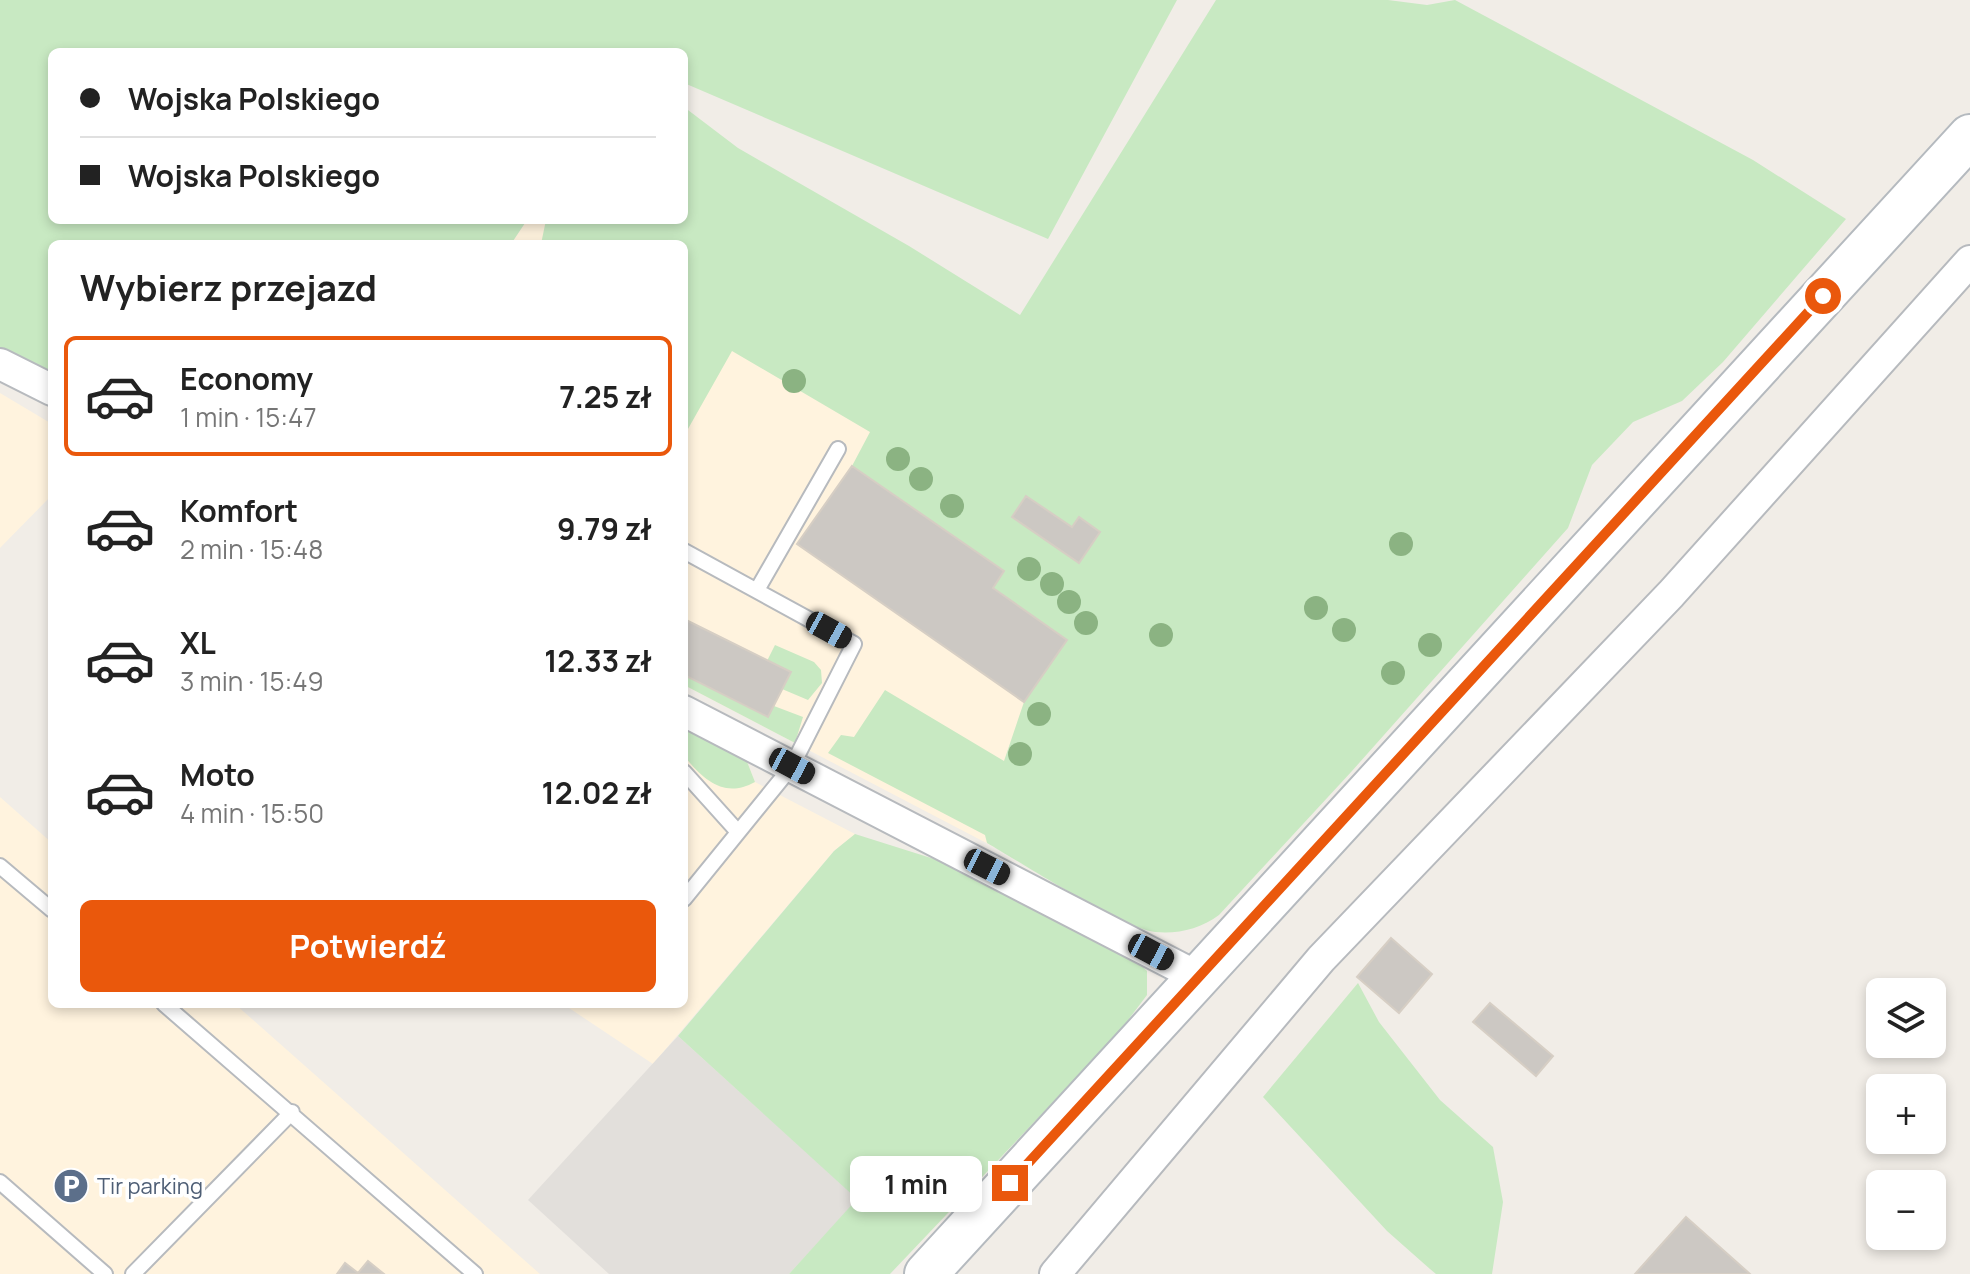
<!DOCTYPE html>
<html lang="pl">
<head>
<meta charset="utf-8">
<style>
  :root { --surface:#fff; --page:#f2f2f2; --text:#222; --muted:#767676; --line:#e0e0e0; --accent:#ea580c }
  body { margin:0; font-family:Manrope,sans-serif; background:var(--page); color:var(--text); height:100vh; display:flex; flex-direction:column; font-size:30px; white-space:nowrap }
  * { box-sizing:border-box; margin:0 }
  p { font-size:26px; color:var(--muted) }
  .icon { flex:none; width:44px; height:44px; fill:none; stroke:currentColor; stroke-width:2; stroke-linecap:round; stroke-linejoin:round }
  .map { position:relative; flex:1; overflow:hidden }
  .sheet { position:absolute; left:48px; top:240px; width:640px; height:768px; display:flex; flex-direction:column; background:var(--surface); border-radius:12px; box-shadow:0 4px 12px #0003 }
  .sheet>* { flex:none }
  .top-card { position:absolute; left:48px; top:48px; width:640px; height:176px; border-radius:12px; box-shadow:0 4px 12px #0003; display:grid; align-content:center; height:176px; padding:0 32px; background:var(--surface) }
  .buttons { position:absolute; left:1866px; top:978px; display:grid; gap:16px }
  .buttons a { display:grid; place-items:center; width:80px; height:80px; border-radius:12px; background:var(--surface); box-shadow:0 4px 12px #0003; font-size:40px }
  .end { position:absolute; width:36px; height:36px; margin:-18px; border:10px solid #ea580c; background:#fff; box-shadow:0 0 0 4px #fff }
  .from { border-radius:50% }
  .bubble { position:absolute; height:56px; border-radius:12px; background:var(--surface); box-shadow:0 4px 12px #0003; font-size:26px; font-weight:700; line-height:56px; text-align:center }
  .car { position:absolute; width:24px; height:48px; margin:-24px -12px; border-radius:10px; box-shadow:0 0 6px 2px #0007; background:linear-gradient(#222 24%,#8ab4d8 0 40%,#222 0 76%,#8ab4d8 0 86%,#222 0) }
  .top-card b { display:flex; align-items:center; gap:28px; height:76px; font-size:30px }
  .top-card b+b { border-top:2px solid var(--line) }
  .top-card i { width:20px; height:20px; background:var(--text) }
  ul { padding:0; list-style:none }
  li { display:flex; align-items:center; gap:24px; height:120px; margin:0 16px 12px; padding:0 16px; border:4px solid transparent; border-radius:12px }
  li div { flex:1 }
  li b { display:block; font-size:30px }
  li em { font-style:normal; font-weight:700 }
  li.selected { border-color:var(--accent) }
  li>.icon { width:72px; height:72px; stroke-width:1.5 }
  h2 { padding:0 32px; font-size:36px; line-height:96px }
  .primary-button { display:flex; gap:16px; margin-top:auto; padding:16px 32px }
  .primary-button a { flex:1; height:92px; border-radius:12px; background:var(--accent); color:#fff; font-size:32px; font-weight:700; line-height:92px; text-align:center }
  .map>svg:first-child { display:block }
  .commercial { fill:#fff3de }
  .industrial { fill:#e2dfdb }
  .green { fill:#c8e9c2 }
  .building { fill:#ccc8c3; stroke:#d6cec4; stroke-width:2 }
  .lines { fill:none; stroke-linecap:round; stroke-linejoin:round }
  .service-casing { stroke:#b7babe; stroke-width:18 }
  .minor-casing { stroke:#b7babe; stroke-width:34 }
  .secondary-casing { stroke:#b5babf; stroke-width:46 }
  .service { stroke:#fff; stroke-width:14 }
  .minor { stroke:#fff; stroke-width:30 }
  .secondary { stroke:#fff; stroke-width:42 }
  .tree { fill:#8bb382 }
  .route { stroke:#ea580c; stroke-width:10 }
  .labels { text-anchor:middle; stroke-width:7; stroke-linejoin:round; paint-order:stroke }
  .service-label { font-size:22px; fill:#4e5e75; stroke:#fff; text-anchor:start }
</style>
</head>
<body>
<div class="map">
<svg width="1970" height="1274" viewBox="0 0 1970 1274">
  <rect width="100%" height="100%" fill="#f1ede7"/>
  <path class="commercial" d="M527,220H684L1439,576L1130,918L684,685V244H511Z
    M0,393L52,424V495L0,548Z
    M684,728L746,759L755,782L855,834L834,851L653,1064L563,1004H684Z
    M0,797L52,843V1004H235L540,1274H0Z"/>
  <path class="industrial" d="M678,1036L858,1199L789,1274H609L528,1200Z"/>
  <path class="green" d="M0,0H1177L1048,239L684,83V52H52V220H527L511,244H52V387L0,361Z
    M1216,0H1388L1427,5L1455,0L1753,160L1846,219L1723,362L1682,401L1633,422L1592,465L1568,528L1352,771L1219,915C1200,929 1179,934 1155,932C1124,929 1020,862 987,843L985,835L828,753L841,735L854,737L885,690L1004,761L1024,702L1066,639L993,588L1003,571L852,466L870,432L732,351L684,436V244H541L546,220H684V107L738,148L909,246L1020,315Z
    M775,645L814,662L821,670L822,683L808,700L782,689L790,672L767,661Z
    M684,675L768,717L774,706L803,717L795,743L684,685Z
    M684,728L746,759L755,782C724,799 704,780 684,756Z
    M855,834L969,870L1126,951L1147,971V995L1116,1036L890,1274H789L857,1199L678,1036L834,851Z
    M1358,983L1379,1022L1440,1100L1493,1147L1503,1202L1492,1274H1436L1430,1269L1387,1231L1263,1097Z"/>
  <path class="building" d="M852,466L1004,571L993,588L1067,640L1024,702L797,544Z
    M1026,496L1072,527L1079,517L1100,532L1079,563L1012,517Z
    M684,619L791,672L768,717L684,675Z
    M1391,938L1432,974L1399,1013L1357,977Z
    M1490,1003L1553,1056L1536,1076L1473,1022Z
    M1686,1217L1750,1274H1635Z
    M368,1261L384,1274H337L345,1263L358,1273Z"/>
  <g class="lines">
    <defs>
      <path id="service" d="M684,551L854,644L792,766L684,899
        M757,590L838,449
        M684,772L738,832
        M0,866L52,910
        M164,1004L475,1274
        M0,1182L105,1274
        M133,1274L292,1112"/>
      <path id="minor" d="M0,364L52,390
        M684,711L1200,978
        M1055,1274L1321,959L1671,594L1970,261"/>
      <path id="secondary" d="M926,1274L1970,136"/>
    </defs>
    <use href="#service" class="service-casing"/>
    <use href="#minor" class="minor-casing"/>
    <use href="#secondary" class="secondary-casing"/>
    <use href="#service" class="service"/>
    <use href="#minor" class="minor"/>
    <use href="#secondary" class="secondary"/>
  </g>
  <g class="tree">
    <circle cx="794" cy="381" r="12"/>
    <circle cx="898" cy="459" r="12"/>
    <circle cx="921" cy="479" r="12"/>
    <circle cx="952" cy="506" r="12"/>
    <circle cx="1401" cy="544" r="12"/>
    <circle cx="1029" cy="569" r="12"/>
    <circle cx="1052" cy="584" r="12"/>
    <circle cx="1069" cy="602" r="12"/>
    <circle cx="1316" cy="608" r="12"/>
    <circle cx="1086" cy="623" r="12"/>
    <circle cx="1344" cy="630" r="12"/>
    <circle cx="1161" cy="635" r="12"/>
    <circle cx="1430" cy="645" r="12"/>
    <circle cx="1393" cy="673" r="12"/>
    <circle cx="1039" cy="714" r="12"/>
    <circle cx="1020" cy="754" r="12"/>
  </g>
  <g class="lines">
    <path class="route" d="M1010,1183L1823,296"/>
  </g>
  <defs>
    <symbol id="parking-disc" viewBox="-11 -11 22 22"><circle r="9.5" fill="#5c6f8a" stroke="#fff"/><path d="M-3.5-5.5H1a3.5 3.5 0 0 1 0 7H-1V5.5H-3.5ZM-1-3.4V-.6H.8a1.4 1.4 0 0 0 0-2.8Z" fill="#fff"/></symbol>
  </defs>
  <g fill-rule="evenodd">
    <use href="#parking-disc" x="51" y="1166" width="40" height="40"/>
  </g>
  <g class="labels">
    <g class="service-label">
      <text x="97" y="1194">Tir parking</text>
    </g>
  </g>
</svg>
<div class="buttons">
<a><svg class="icon" aria-label="layers" viewBox="0 0 24 24"><path d="M12 4l9 5-9 5-9-5zM3 14l9 5 9-5"/></svg></a>
<a>+</a>
<a>−</a>
</div>
<i class="end from" style="left:1823px;top:296px"></i>
<i class="end" style="left:1010px;top:1183px"></i>
<div class="bubble" style="left:850px;top:1156px;width:132px">1 min</div>
<i class="car" style="left:829px;top:630px;rotate:119deg"></i>
<i class="car" style="left:792px;top:766px;rotate:118deg"></i>
<i class="car" style="left:987px;top:867px;rotate:117deg"></i>
<i class="car" style="left:1151px;top:952px;rotate:118deg"></i>
<div class="top-card">
<b><i class="from"></i>Wojska Polskiego</b>
<b><i></i>Wojska Polskiego</b>
</div>
<section class="sheet">
<h2>Wybierz przejazd</h2>
<ul>
<li class="selected"><svg class="icon" aria-label="car" viewBox="0 0 24 24"><path d="M5 17H2v-5l4-1 3-4h7l3 4 3 1v5h-3M9 17h6M6 11h13"/><circle cx="7" cy="17" r="2"/><circle cx="17" cy="17" r="2"/></svg><div><b>Economy</b><p>1 min · 15:47</p></div><em>7.25 zł</em></li>
<li><svg class="icon" aria-label="car" viewBox="0 0 24 24"><path d="M5 17H2v-5l4-1 3-4h7l3 4 3 1v5h-3M9 17h6M6 11h13"/><circle cx="7" cy="17" r="2"/><circle cx="17" cy="17" r="2"/></svg><div><b>Komfort</b><p>2 min · 15:48</p></div><em>9.79 zł</em></li>
<li><svg class="icon" aria-label="car" viewBox="0 0 24 24"><path d="M5 17H2v-5l4-1 3-4h7l3 4 3 1v5h-3M9 17h6M6 11h13"/><circle cx="7" cy="17" r="2"/><circle cx="17" cy="17" r="2"/></svg><div><b>XL</b><p>3 min · 15:49</p></div><em>12.33 zł</em></li>
<li><svg class="icon" aria-label="car" viewBox="0 0 24 24"><path d="M5 17H2v-5l4-1 3-4h7l3 4 3 1v5h-3M9 17h6M6 11h13"/><circle cx="7" cy="17" r="2"/><circle cx="17" cy="17" r="2"/></svg><div><b>Moto</b><p>4 min · 15:50</p></div><em>12.02 zł</em></li>
</ul>
<div class="primary-button"><a>Potwierdź</a></div>
</section>
</div>
</body>
</html>
